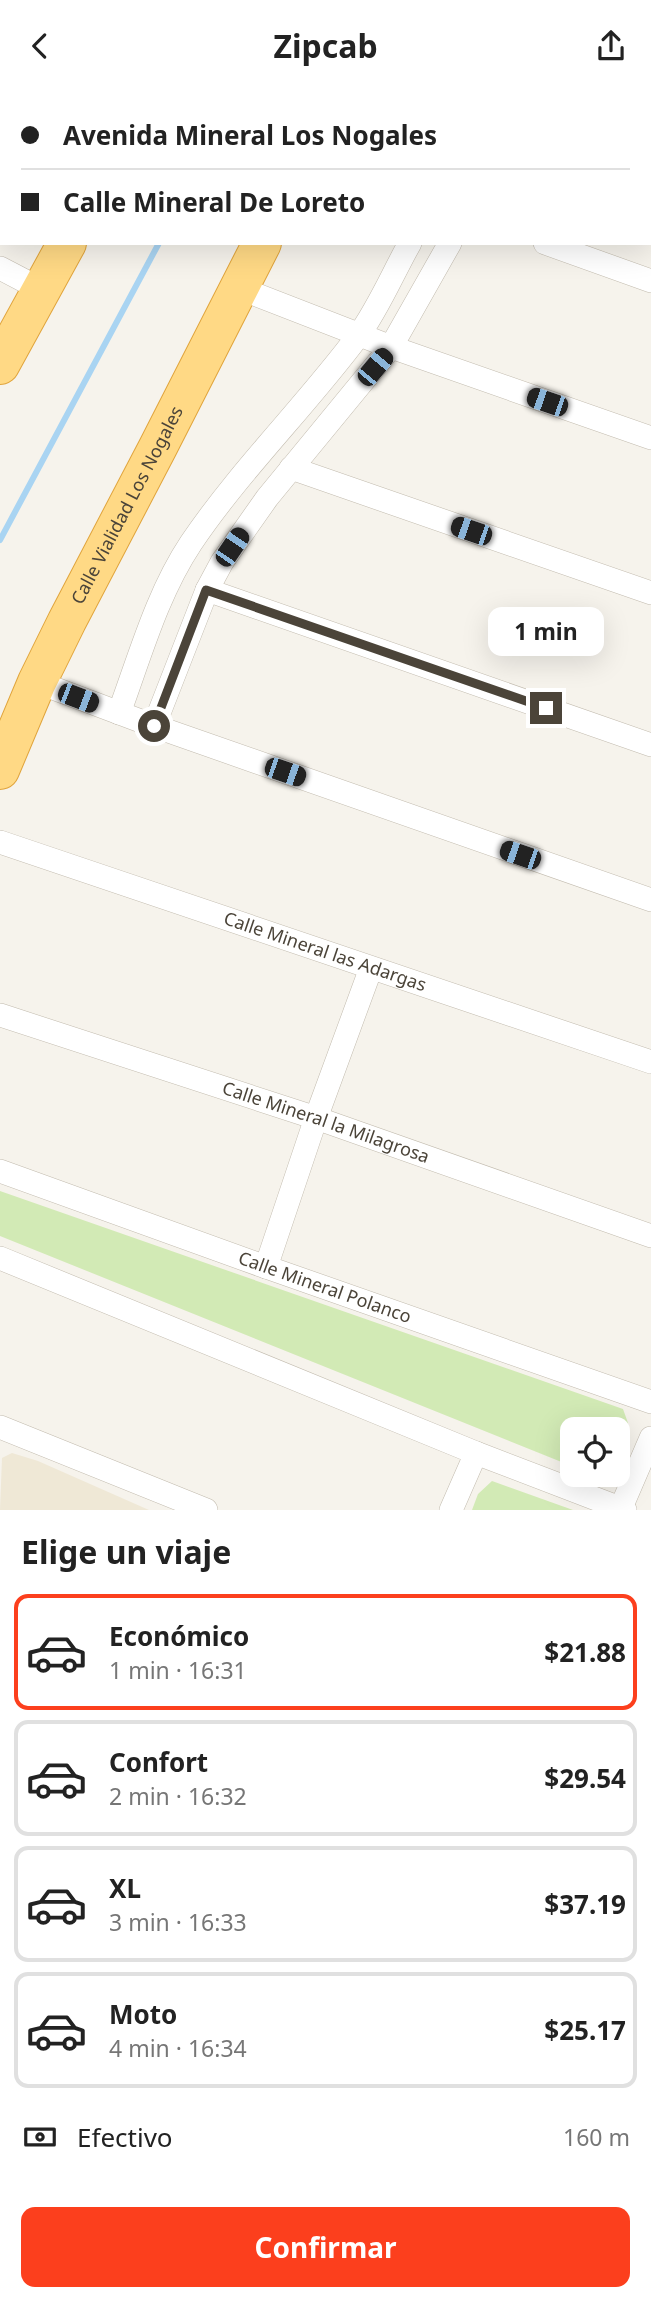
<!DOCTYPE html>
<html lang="es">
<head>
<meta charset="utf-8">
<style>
  :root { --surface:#fff; --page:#f2f2f2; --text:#222; --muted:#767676; --line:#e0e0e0; --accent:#fc3f1d }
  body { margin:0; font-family:"Noto Sans",sans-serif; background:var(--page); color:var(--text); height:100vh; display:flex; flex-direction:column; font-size:26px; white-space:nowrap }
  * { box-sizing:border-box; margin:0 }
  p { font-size:23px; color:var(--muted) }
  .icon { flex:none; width:38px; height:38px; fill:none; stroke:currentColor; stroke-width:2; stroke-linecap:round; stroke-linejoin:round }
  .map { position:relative; height:1419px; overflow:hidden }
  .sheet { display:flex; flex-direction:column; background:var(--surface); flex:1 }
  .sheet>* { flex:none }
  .hud { position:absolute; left:0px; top:0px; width:651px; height:154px; box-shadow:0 7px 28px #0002; display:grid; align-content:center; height:154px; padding:0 21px; background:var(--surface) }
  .fabs { position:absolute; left:560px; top:1326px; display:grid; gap:14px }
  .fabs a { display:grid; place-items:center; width:70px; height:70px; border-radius:14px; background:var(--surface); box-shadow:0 7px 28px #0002; font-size:35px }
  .end { position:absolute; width:32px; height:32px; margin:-16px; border:9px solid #4b4439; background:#fff; box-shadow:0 0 0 4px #fff }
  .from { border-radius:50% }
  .bubble { position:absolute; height:49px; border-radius:14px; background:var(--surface); box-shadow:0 7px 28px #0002; font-size:23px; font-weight:700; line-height:49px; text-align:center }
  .car { position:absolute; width:21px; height:42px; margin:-21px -10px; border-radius:9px; box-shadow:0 0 5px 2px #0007; background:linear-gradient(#222 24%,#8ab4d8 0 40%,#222 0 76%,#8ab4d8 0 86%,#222 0) }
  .hud b { display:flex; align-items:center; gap:24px; height:66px; font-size:26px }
  .hud b+b { border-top:2px solid var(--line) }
  .hud i { width:18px; height:18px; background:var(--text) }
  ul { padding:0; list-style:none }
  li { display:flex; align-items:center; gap:21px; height:116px; margin:0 14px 10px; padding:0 7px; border:4px solid var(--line); border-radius:14px }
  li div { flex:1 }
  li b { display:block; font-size:26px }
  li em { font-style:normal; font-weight:700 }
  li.on { border-color:var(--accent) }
  li>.icon { width:63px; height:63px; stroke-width:1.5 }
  h2 { padding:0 21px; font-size:32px; line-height:84px }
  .pay { display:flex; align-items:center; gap:18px; height:77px; padding:0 21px; font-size:26px }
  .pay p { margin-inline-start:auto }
  .primary-button { display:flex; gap:14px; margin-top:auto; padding:14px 21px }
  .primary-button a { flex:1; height:80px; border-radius:14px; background:var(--accent); color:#fff; font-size:28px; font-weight:700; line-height:80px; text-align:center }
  header { display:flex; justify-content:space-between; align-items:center; height:91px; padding:0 21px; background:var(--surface); font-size:32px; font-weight:700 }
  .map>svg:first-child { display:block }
  .education { fill:#efe8d6 }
  .green { fill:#d2eab5 }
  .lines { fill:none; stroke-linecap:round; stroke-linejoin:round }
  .stream { stroke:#a9d4f2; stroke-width:6 }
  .service-casing { stroke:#c2bbae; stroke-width:12 }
  .minor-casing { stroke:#c2bbae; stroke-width:24 }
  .trunk-casing { stroke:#e0a43c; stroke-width:40 }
  .service { stroke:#fff; stroke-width:10 }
  .minor { stroke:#fff; stroke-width:23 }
  .trunk { stroke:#ffd985; stroke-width:38 }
  .route { stroke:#4b4439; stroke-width:9 }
  .labels { text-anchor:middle; stroke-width:5; stroke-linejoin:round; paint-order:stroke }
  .street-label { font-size:18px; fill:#4b4439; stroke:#fff }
</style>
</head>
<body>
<header><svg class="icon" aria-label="back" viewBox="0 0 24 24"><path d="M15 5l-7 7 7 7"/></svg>Zipcab<svg class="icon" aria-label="share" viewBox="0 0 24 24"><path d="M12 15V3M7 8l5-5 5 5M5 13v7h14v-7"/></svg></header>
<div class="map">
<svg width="651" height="1419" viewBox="0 0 651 1419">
  <rect width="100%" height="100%" fill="#f6f3ec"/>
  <path class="education" d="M12,1362L38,1370L149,1419H0L2,1367Z"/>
  <path class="green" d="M0,1100L623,1318L628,1332L618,1357V1339H572V1375L564,1372L0,1145Z
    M492,1390L573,1419H472L478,1403Z"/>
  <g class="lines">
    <path class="stream" d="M239,2L240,0
      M0,449L159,152"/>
    <defs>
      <path id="service" d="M32,0L35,2"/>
      <g id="minor">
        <path d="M553,0L559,2"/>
        <path d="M482,2L483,0"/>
        <path d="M515,2L516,0"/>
        <path d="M649,33L651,34"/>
        <path d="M545,152L651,190"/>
        <path d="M0,177L42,199"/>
        <path d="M239,197L391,256L651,347"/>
        <path d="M291,377L651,502"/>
        <path d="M207,499L651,654"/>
        <path d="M37,591L154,635L651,809"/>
        <path d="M119,622C140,565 157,503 191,452C241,378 305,316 358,245C378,218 393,182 410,152"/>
        <path d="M154,635L207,499L222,471L267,407L391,256L450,152"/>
        <path id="s1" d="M0,751L651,971"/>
        <path id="s2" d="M0,924L316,1027L651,1145"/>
        <path id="s3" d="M0,1080L266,1176L651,1311"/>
        <path d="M0,1167L476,1362L625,1419"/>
        <path d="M266,1176L316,1027L371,877"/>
        <path d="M0,1336L206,1419"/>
        <path d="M451,1419L476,1362"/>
        <path d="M620,1419L651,1347"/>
      </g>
      <g id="trunk">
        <path d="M147,2L148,0"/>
        <path d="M337,2L338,0"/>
        <path d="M0,274L67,152"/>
        <path id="s4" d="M0,679L37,591L67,530L158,356L262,152"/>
      </g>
    </defs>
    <use href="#service" class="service-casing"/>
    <use href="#minor" class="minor-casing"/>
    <use href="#trunk" class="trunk-casing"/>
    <use href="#service" class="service"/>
    <use href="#minor" class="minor"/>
    <use href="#trunk" class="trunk"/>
  </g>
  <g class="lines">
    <path class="route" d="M154,635L206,499L546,617"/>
  </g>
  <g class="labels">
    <g class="street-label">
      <text dy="6" stroke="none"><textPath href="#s4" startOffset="294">Calle Vialidad Los Nogales</textPath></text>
      <text dy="6" stroke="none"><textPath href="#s1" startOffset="343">Calle Mineral las Adargas</textPath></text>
      <text dy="6" stroke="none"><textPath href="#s2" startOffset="343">Calle Mineral la Milagrosa</textPath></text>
      <text dy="6" stroke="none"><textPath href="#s3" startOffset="345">Calle Mineral Polanco</textPath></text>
    </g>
  </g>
</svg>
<div class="fabs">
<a><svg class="icon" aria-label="locate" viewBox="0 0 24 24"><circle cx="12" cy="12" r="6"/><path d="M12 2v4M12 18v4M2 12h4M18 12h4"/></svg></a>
</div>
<i class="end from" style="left:154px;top:635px"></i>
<i class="end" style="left:546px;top:617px"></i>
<div class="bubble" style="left:488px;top:516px;width:116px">1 min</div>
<i class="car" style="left:375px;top:276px;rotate:40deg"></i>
<i class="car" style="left:547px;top:311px;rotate:289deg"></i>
<i class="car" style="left:471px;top:440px;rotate:289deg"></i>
<i class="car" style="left:232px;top:456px;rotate:34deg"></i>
<i class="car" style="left:78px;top:607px;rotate:111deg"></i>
<i class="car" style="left:285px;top:681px;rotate:109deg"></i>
<i class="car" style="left:520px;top:764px;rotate:289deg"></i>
<div class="hud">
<b><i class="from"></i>Avenida Mineral Los Nogales</b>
<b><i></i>Calle Mineral De Loreto</b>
</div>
</div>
<section class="sheet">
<h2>Elige un viaje</h2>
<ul>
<li class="on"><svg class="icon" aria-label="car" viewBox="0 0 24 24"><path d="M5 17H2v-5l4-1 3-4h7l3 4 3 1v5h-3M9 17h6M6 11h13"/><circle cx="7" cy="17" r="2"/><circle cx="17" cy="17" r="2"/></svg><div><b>Económico</b><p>1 min · 16:31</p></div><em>$21.88</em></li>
<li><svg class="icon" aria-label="car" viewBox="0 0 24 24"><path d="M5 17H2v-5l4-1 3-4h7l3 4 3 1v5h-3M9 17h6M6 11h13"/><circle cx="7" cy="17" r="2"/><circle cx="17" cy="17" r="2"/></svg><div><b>Confort</b><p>2 min · 16:32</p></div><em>$29.54</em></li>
<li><svg class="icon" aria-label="car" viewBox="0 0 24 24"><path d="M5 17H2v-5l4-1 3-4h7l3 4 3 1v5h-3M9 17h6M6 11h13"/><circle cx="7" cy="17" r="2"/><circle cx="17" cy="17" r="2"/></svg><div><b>XL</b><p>3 min · 16:33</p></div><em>$37.19</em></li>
<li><svg class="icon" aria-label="car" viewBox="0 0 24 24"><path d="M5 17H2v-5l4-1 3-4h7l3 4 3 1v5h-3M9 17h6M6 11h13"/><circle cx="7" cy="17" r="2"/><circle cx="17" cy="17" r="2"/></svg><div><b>Moto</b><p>4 min · 16:34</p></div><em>$25.17</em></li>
</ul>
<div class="pay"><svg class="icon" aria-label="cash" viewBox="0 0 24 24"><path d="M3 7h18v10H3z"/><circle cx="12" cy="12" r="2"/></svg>Efectivo<p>160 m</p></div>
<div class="primary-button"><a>Confirmar</a></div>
</section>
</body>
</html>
